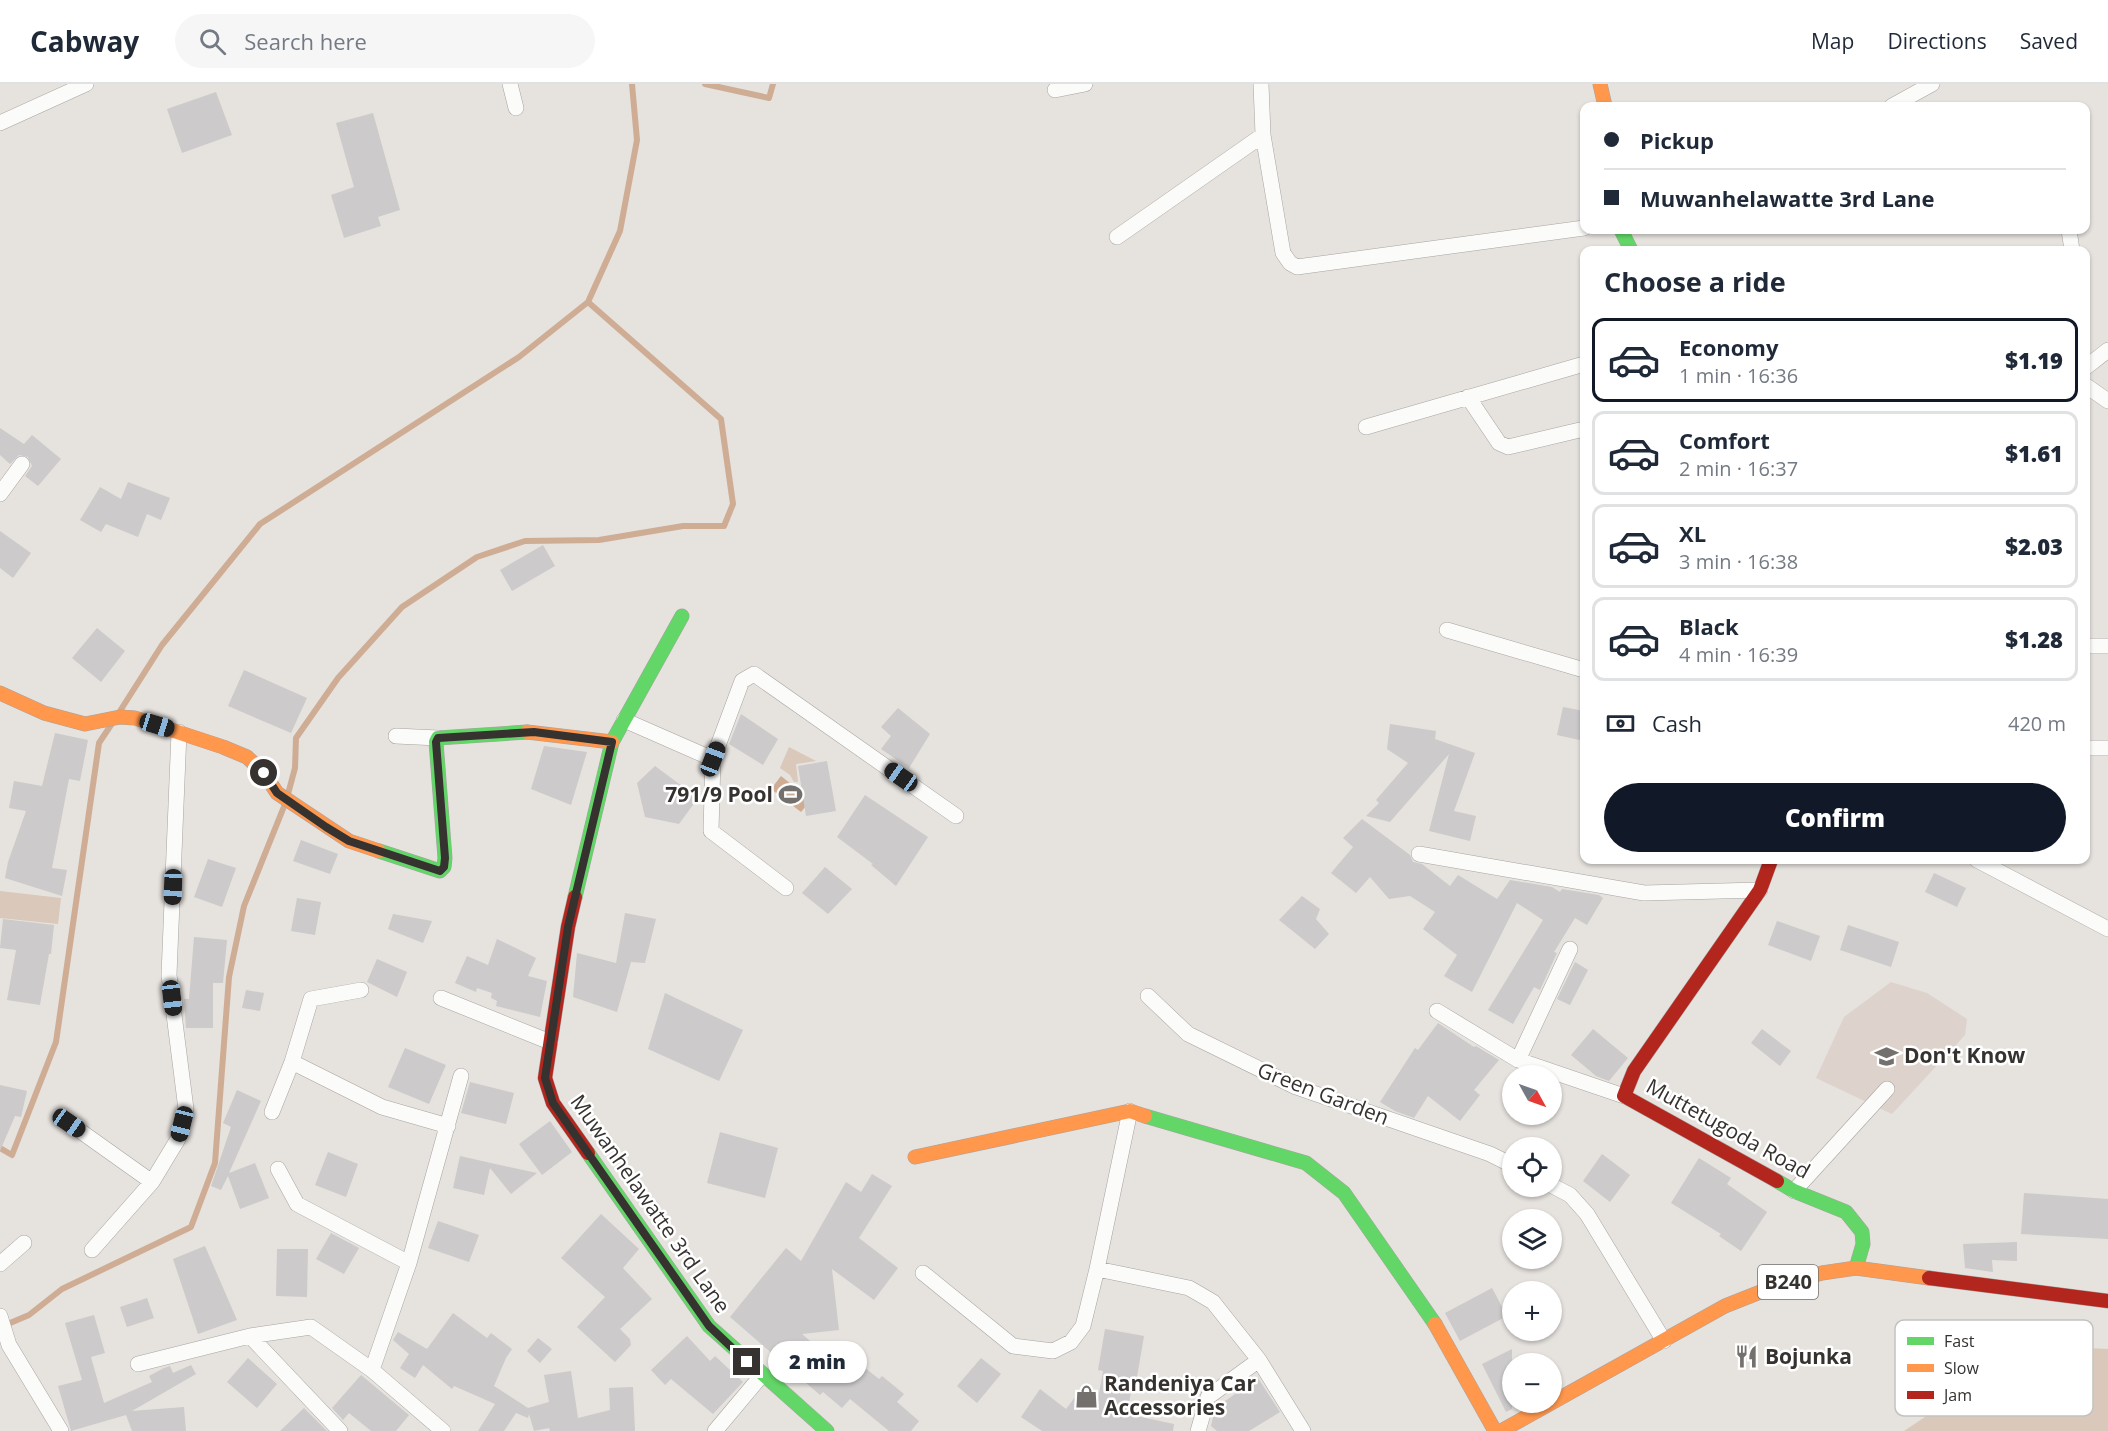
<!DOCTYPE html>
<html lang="en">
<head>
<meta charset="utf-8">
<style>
  :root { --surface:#fff; --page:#f6f6f7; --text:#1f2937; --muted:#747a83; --line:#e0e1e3; --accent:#111827 }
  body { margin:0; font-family:"Open Sans",sans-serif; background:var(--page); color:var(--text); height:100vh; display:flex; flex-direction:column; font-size:22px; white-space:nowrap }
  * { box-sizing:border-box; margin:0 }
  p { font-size:20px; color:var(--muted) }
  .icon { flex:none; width:33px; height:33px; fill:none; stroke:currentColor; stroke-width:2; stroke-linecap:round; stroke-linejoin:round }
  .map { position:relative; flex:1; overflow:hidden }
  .sheet { position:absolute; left:1580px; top:162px; width:510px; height:618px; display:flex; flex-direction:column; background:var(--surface); border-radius:12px; box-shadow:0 2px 4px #0004 }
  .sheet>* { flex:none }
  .banner { position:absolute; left:1580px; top:18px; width:510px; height:132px; border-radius:12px; box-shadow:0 2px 4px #0004; display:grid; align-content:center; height:132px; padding:0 24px; background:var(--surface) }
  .needle { width:39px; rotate:130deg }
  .fabs { position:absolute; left:1502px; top:981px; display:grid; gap:12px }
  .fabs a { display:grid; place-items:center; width:60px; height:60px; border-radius:50%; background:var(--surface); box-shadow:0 2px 4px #0004; font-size:30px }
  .end { position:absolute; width:27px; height:27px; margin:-14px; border:8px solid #353230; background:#fff; box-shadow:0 0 0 3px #fff }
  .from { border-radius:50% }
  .bubble { position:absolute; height:42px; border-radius:21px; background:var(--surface); box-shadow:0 2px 4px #0004; font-size:20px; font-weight:800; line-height:42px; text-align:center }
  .car { position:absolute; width:18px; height:36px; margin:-18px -9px; border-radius:8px; box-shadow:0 0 4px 2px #0007; background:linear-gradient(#222 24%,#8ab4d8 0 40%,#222 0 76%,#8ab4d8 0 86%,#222 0) }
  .banner b { display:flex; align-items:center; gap:21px; height:57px; font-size:22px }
  .banner b+b { border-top:2px solid var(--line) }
  .banner i { width:15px; height:15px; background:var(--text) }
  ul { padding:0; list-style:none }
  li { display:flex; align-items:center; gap:18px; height:84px; margin:0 12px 9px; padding:0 12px; border:3px solid var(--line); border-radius:12px }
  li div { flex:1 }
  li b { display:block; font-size:22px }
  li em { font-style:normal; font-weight:800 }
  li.current { border-color:var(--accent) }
  li>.icon { width:54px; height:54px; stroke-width:1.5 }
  h2 { padding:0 24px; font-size:27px; line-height:72px }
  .pay { display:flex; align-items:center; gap:15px; height:66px; padding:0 24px; font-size:22px }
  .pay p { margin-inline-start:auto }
  .cta { display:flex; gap:12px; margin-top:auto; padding:12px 24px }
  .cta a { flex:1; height:69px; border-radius:36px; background:var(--accent); color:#fff; font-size:24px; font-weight:800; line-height:69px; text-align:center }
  header { display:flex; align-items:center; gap:36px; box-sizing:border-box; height:84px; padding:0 30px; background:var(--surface); border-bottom:2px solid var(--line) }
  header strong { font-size:28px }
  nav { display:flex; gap:33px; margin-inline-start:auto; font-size:21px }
  .search { width:420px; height:54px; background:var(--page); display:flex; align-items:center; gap:15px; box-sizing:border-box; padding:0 21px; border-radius:33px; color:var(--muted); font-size:22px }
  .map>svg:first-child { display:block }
  .built { fill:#ddd2cc }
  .green { fill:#dac8ba }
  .water { fill:#cfad94 }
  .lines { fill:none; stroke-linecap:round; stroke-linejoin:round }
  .stream { stroke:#cfad94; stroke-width:6 }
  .building { fill:#cccaca }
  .street-casing { stroke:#a8a4a2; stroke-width:16 }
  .fast-casing { stroke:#a8a4a2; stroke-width:15 }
  .slow-casing { stroke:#a8a4a2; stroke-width:15 }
  .jam-casing { stroke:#a8a4a2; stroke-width:15 }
  .street { stroke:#fbfbfa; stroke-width:15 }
  .fast { stroke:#63d668; stroke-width:14 }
  .slow { stroke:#ff974d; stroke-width:14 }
  .jam { stroke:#b3261e; stroke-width:14 }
  .route { stroke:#353230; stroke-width:8 }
  .labels { text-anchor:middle; stroke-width:5; stroke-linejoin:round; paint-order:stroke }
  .shield { fill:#fff; stroke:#72706e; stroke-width:1.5 }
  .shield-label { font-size:20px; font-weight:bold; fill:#353230 }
  .poi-label { font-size:21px; font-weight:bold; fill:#353230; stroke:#fff; text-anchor:start }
  .street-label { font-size:21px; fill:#353230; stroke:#fff }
  .key { fill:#fff; stroke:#c2c2c1; stroke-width:1.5 }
  .key-label { font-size:16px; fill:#353230 }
</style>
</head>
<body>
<header>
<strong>Cabway</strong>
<div class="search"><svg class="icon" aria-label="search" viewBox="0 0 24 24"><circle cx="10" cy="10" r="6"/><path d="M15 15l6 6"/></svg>Search here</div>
<nav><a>Map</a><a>Directions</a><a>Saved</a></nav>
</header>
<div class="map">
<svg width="2108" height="1347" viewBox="0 0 2108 1347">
  <rect width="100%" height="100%" fill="#e6e2de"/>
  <path class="built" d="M1891,898L1927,909L1967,935L1965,951L1892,1030L1816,994L1844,933Z"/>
  <path class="green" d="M789,663L816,677L796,680L798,698H794L790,691L780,684Z
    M0,807L61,814L58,840L0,834Z
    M2042,1262L2108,1265V1347H1904L2022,1268Z"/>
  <path class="water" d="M781,692L811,716L801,728L771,705Z"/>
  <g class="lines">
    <path class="stream" d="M705,0L769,14L773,0
      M120,627L162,561L260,440L519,273L588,218L620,147L637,56L632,0
      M288,710L295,684L296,654L338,594L402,523L477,473L525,457L599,456L683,442H724L733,420L721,335L588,218
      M0,1064L12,1071L56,958L99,659L111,641
      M3,1242L29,1231L62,1205L191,1143L215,1079L229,893L244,822L285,720"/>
  </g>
  <path class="building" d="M216,8L232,51L182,69L167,25Z
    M373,29L400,126L378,133L381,142L344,154L331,111L354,103L336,39Z
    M0,344L24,360L32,351L61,375L38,402L25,392L32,382L28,373L19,371L10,380L0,371Z
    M128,398L170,414L161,436L147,430L138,453L106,440L101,448L80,436L100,403L121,415Z
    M0,447L31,469L13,494L0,484Z
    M543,461L555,482L512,507L500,486Z
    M97,544L125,567L101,598L72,574Z
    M244,586L307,614L291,649L228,622Z
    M1563,623L1584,627V657L1557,651Z
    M898,624L930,650L909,684L881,665L891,652L881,643Z
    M741,630L778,655L763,681L729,660Z
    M1390,640L1436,647L1435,655L1475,669L1454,727L1476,732L1470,757L1429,747L1449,670L1390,738L1366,732L1379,719L1376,716L1408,679L1387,665Z
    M55,649L88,656L80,697L69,695L52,784L67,786L62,812L5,794L8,778L26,727L9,724L14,697L42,702Z
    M544,662L587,668L571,721L531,705Z
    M827,677L836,727L806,732L798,682Z
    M655,682L698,714L679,740L645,733L637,699Z
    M865,711L928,753L896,802L871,781L873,780L837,753Z
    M1362,735L1410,771L1413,778L1422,780L1450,802L1458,791L1497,815L1510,796L1552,803L1560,808L1562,805L1599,811L1603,814L1587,841L1575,834L1554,868L1557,869L1540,906L1534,903L1513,940L1488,926L1543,836L1517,819L1472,908L1444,892L1457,871L1423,845L1435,828L1410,812L1389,815L1370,793L1356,809L1331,789L1353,763L1343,754Z
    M301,756L338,770L330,790L293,777Z
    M208,775L236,784L222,823L194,813Z
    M825,783L852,805L828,830L802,809Z
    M1934,789L1966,804L1957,823L1925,808Z
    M1302,812L1320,825L1316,835L1329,850L1315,865L1279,836Z
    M297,814L321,818L315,851L291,847Z
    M625,829L656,835L645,879L631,878L617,928L573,913L577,869L616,879Z
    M393,830L432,837L423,859L388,845Z
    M3,835L54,841L51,870H49L40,921L7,916L16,866L0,864Z
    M1777,837L1820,852L1811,877L1768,861Z
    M1848,841L1899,858L1891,883L1840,866Z
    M194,853L227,856L223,899H213V944H186L184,915H189Z
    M497,855L536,874L528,892L547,897L540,933L496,922L497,917L491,914L492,909L477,904L476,908L455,899L467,872L488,881Z
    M377,875L407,888L397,913L367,898Z
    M1575,878L1588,886L1570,921L1557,915Z
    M246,906L264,909L260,927L242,924Z
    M665,909L743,946L719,997L648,965Z
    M1438,939L1474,963L1476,962L1499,976L1474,1006L1480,1011L1460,1037L1428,1012L1414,1034L1395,1027L1380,1018L1415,964L1418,966Z
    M1593,945L1628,974L1609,997L1596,992L1571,971Z
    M1762,945L1791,967L1780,982L1751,959Z
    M405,964L446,981L429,1020L388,1003Z
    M470,998L514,1009L506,1040L461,1029Z
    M0,1001L27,1007L21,1033L15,1032L0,1067Z
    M237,1006L261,1017L229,1089L255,1079L269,1114L240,1125L228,1092L221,1106L211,1102L231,1043L223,1039Z
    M550,1037L572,1068L542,1091L519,1060Z
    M720,1048L778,1064L765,1114L707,1099Z
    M328,1068L358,1080L346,1113L315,1101Z
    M1602,1070L1630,1091L1610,1118L1583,1097Z
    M460,1072L491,1079L537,1089L511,1110L490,1084L484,1111L453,1104Z
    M1699,1074L1731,1094L1727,1100L1767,1128L1741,1167L1719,1152L1721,1150L1671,1119Z
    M872,1090L892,1102L859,1154L898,1184L874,1216L832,1185L839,1246L802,1250L845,1287L855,1276L879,1295L882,1292L904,1310L897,1318L919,1337L911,1347H889L850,1315L842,1324L823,1308L820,1311L730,1233L786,1164L801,1177L846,1098L861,1108Z
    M2024,1109L2108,1115V1155L2021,1150Z
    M601,1130L639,1165L623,1184L652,1215L620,1245L630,1255L631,1261L615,1278L577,1243L605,1213L561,1174Z
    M438,1137L479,1151L469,1178L428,1164Z
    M331,1149L359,1164L344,1190L316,1175Z
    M2017,1158V1177L1992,1176L1993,1188L1965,1184L1963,1160Z
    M205,1162L237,1236L198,1250L173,1175Z
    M277,1165H308L307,1213L276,1212Z
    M1492,1204L1507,1232L1460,1257L1445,1229Z
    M147,1214L154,1234L127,1243L120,1223Z
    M453,1229L487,1254L491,1249L512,1265L506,1274L494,1302L528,1324L549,1318L544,1291L571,1287L578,1334L610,1326L609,1304L633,1303L635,1347H550L549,1344L534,1347L529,1330L528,1334L516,1329L504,1347H478L495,1320L454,1302L452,1305L423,1281L415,1294L400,1284L409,1270L393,1256L398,1248L427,1265Z
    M94,1231L105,1269L91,1273L104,1319L152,1298L149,1292L164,1284L170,1282L173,1289L191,1281L196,1290L132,1327L184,1323L186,1347H132L126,1331L71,1347L58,1302L82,1296L65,1239Z
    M1105,1245L1144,1252L1137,1293L1134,1292L1127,1330L1174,1340L1173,1347H1042L1021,1333L1040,1305L1066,1325L1075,1313L1097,1320L1103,1287L1098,1286Z
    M687,1252L710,1277L715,1272L743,1298L713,1330L671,1295L665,1301L651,1286Z
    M538,1254L552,1265L540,1279L527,1267Z
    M1512,1265V1325L1506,1328L1482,1280Z
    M248,1274L277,1300L257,1324L227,1298Z
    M981,1274L1001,1290L977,1319L957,1302Z
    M361,1291L409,1331L396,1347H371L349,1329L343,1336L332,1324Z
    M1258,1294L1280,1328L1249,1347H1217L1211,1342L1215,1324Z
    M304,1324L327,1347H280Z"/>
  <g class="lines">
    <defs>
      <path id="street" d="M510,0L516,24
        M1261,0L1263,51L1283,169L1290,179L1297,183L1584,144
        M1055,6L1085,0
        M1892,22L1932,0
        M0,39L86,0
        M2069,146L2072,166
        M1117,153L1263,51
        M2085,284L2108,266
        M2085,301L2108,317
        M1468,313L1499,359L1508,363L1584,345
        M1366,343L1584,280
        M0,410L22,380
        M1447,546L1584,586
        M2085,562H2108
        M624,636L713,675L742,597L754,590L956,732
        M396,652L438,654
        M2085,664H2108
        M713,675L711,747L786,804
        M1419,770L1644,809L1760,806
        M1977,776L2108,845
        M1148,912L1188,950L1296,1003L1490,1070L1512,1081
        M441,914L550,958
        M1437,927L1518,976L1624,1012
        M1518,976L1570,865
        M292,978L382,1023L448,1042
        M1130,1027L1097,1185L1189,1204L1213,1218L1259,1276L1303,1347
        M272,1028L292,978L311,915L361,906
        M69,1039L152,1098
        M278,1085L297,1120L409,1179
        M1551,1101L1570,1111L1587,1130L1664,1257
        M1794,1107L1887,1005
        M92,1166L152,1098L178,1055L186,1025L169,891L179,648
        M0,1180L24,1159
        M923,1189L1013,1262L1053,1267L1071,1258L1083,1242L1097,1185
        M0,1232L9,1261L61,1347
        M250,1252L340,1347
        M138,1280L250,1252L311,1243L372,1286L443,1347
        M372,1286L409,1179L461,992
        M715,1347L762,1291
        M1198,1347L1208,1313L1259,1276"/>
      <path id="fast" d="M1621,146L1631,166
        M379,767L440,787L444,783L445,774L436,658L438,654L527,648
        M575,813L612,658L682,532
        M1145,1032L1306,1079L1344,1109L1435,1240
        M588,1069L709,1242L827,1347
        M1777,1097L1794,1107L1846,1128L1862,1148L1863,1160L1856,1184"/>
      <path id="slow" d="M1600,0L1605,22
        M0,609L44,629L85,640L120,633L135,634L223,663L247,673L264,689L277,709L349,757L379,767
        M527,648L612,658
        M915,1073L1130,1027L1145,1032
        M1435,1240L1495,1347
        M1501,1347L1725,1222L1773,1203L1822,1189L1856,1184L1929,1194"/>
      <path id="jam" d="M1771,776L1760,806L1634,987L1624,1012L1777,1097
        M575,813L568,843L545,994L553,1019L588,1069
        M1929,1194L2108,1217"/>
    </defs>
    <use href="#street" class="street-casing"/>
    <use href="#fast" class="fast-casing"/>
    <use href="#slow" class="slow-casing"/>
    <use href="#jam" class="jam-casing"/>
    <use href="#street" class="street"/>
    <use href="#fast" class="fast"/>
    <use href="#slow" class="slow"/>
    <use href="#jam" class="jam"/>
  </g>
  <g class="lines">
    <path class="route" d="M264,689L277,709L326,743L349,757L440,787L444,783L445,774L436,658L438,654L534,648L612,658L568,843L545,994L553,1019L709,1242L747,1278"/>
  </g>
  <defs>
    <symbol id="stadium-bare" viewBox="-9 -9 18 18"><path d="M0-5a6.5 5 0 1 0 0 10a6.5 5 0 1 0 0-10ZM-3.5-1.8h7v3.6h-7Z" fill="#73706d" stroke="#fff" stroke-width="2.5" paint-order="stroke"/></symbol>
    <symbol id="school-bare" viewBox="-9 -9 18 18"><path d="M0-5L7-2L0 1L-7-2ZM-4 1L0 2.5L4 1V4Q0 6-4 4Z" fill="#73706d" stroke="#fff" stroke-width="2.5" paint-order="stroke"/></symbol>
    <symbol id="restaurant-bare" viewBox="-9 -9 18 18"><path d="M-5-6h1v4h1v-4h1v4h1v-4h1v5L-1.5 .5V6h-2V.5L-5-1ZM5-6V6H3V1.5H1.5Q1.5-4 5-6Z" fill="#73706d" stroke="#fff" stroke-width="2.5" paint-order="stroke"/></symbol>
    <symbol id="shop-bare" viewBox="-9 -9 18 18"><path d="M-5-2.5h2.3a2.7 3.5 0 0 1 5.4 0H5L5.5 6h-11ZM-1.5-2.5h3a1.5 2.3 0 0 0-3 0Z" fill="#73706d" stroke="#fff" stroke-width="2.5" paint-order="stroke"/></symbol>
  </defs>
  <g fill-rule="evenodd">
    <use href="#stadium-bare" x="774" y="694" width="33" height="33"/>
    <use href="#school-bare" x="1870" y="956" width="33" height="33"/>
    <use href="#restaurant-bare" x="1730" y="1256" width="33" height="33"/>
    <use href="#shop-bare" x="1070" y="1296" width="33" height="33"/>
  </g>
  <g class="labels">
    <rect class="shield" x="1758" y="1181" width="60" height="34" rx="4.5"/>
    <g class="shield-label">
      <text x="1788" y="1205">B240</text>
    </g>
    <g class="poi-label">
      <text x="773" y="718" text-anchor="end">791/9 Pool</text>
      <text x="1904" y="979">Don't Know</text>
      <text x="1765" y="1280">Bojunka</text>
      <text x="1104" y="1307">Randeniya Car<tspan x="1104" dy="24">Accessories</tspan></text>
    </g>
    <g class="street-label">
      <text transform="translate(1323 1010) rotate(21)" y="7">Green Garden</text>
      <text transform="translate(1728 1045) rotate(29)" y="7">Muttetugoda Road</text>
      <text transform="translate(650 1120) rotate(55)" y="7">Muwanhelawatte 3rd Lane</text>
    </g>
  </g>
  <rect x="1895" y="1236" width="198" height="96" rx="9" class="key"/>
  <rect x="1907" y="1253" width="27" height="8" fill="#63d668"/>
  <rect x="1907" y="1280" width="27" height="8" fill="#ff974d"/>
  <rect x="1907" y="1307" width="27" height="8" fill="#b3261e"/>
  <g class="key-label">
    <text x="1944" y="1263">Fast</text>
    <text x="1944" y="1290">Slow</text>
    <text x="1944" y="1317">Jam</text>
  </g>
</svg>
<div class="fabs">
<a><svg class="needle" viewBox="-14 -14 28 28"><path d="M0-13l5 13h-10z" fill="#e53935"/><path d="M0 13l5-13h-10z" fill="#747a83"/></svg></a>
<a><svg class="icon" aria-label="locate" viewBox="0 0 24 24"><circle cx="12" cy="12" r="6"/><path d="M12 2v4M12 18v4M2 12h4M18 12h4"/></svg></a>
<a><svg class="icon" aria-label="layers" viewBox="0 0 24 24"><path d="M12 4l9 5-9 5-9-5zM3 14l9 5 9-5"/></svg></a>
<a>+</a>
<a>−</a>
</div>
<i class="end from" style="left:264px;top:689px"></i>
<i class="end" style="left:747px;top:1278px"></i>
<div class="bubble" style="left:768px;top:1257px;width:99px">2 min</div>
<i class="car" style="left:157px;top:641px;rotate:107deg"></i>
<i class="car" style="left:713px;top:675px;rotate:21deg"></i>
<i class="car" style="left:901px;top:693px;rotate:305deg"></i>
<i class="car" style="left:173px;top:803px;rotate:182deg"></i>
<i class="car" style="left:172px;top:914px;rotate:173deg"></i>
<i class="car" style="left:69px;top:1039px;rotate:125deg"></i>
<i class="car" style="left:182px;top:1040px;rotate:194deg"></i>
<div class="banner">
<b><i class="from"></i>Pickup</b>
<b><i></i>Muwanhelawatte 3rd Lane</b>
</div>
<section class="sheet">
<h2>Choose a ride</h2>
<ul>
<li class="current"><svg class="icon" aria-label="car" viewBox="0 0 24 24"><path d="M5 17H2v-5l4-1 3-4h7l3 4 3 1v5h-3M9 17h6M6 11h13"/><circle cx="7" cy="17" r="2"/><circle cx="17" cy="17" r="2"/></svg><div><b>Economy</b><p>1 min · 16:36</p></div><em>$1.19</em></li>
<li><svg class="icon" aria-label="car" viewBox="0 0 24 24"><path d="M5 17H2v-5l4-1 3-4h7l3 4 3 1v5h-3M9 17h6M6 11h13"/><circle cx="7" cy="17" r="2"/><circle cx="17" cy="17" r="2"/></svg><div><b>Comfort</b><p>2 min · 16:37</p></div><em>$1.61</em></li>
<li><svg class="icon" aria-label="car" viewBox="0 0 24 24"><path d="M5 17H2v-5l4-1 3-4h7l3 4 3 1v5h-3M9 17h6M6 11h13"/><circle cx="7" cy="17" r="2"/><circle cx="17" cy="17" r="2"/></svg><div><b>XL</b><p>3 min · 16:38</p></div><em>$2.03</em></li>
<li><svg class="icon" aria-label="car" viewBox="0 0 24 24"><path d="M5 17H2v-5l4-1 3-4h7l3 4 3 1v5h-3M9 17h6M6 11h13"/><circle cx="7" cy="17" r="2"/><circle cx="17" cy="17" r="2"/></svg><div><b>Black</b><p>4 min · 16:39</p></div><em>$1.28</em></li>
</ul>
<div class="pay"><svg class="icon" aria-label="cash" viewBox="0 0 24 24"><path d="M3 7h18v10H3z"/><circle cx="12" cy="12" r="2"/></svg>Cash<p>420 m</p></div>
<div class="cta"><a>Confirm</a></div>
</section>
</div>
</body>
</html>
